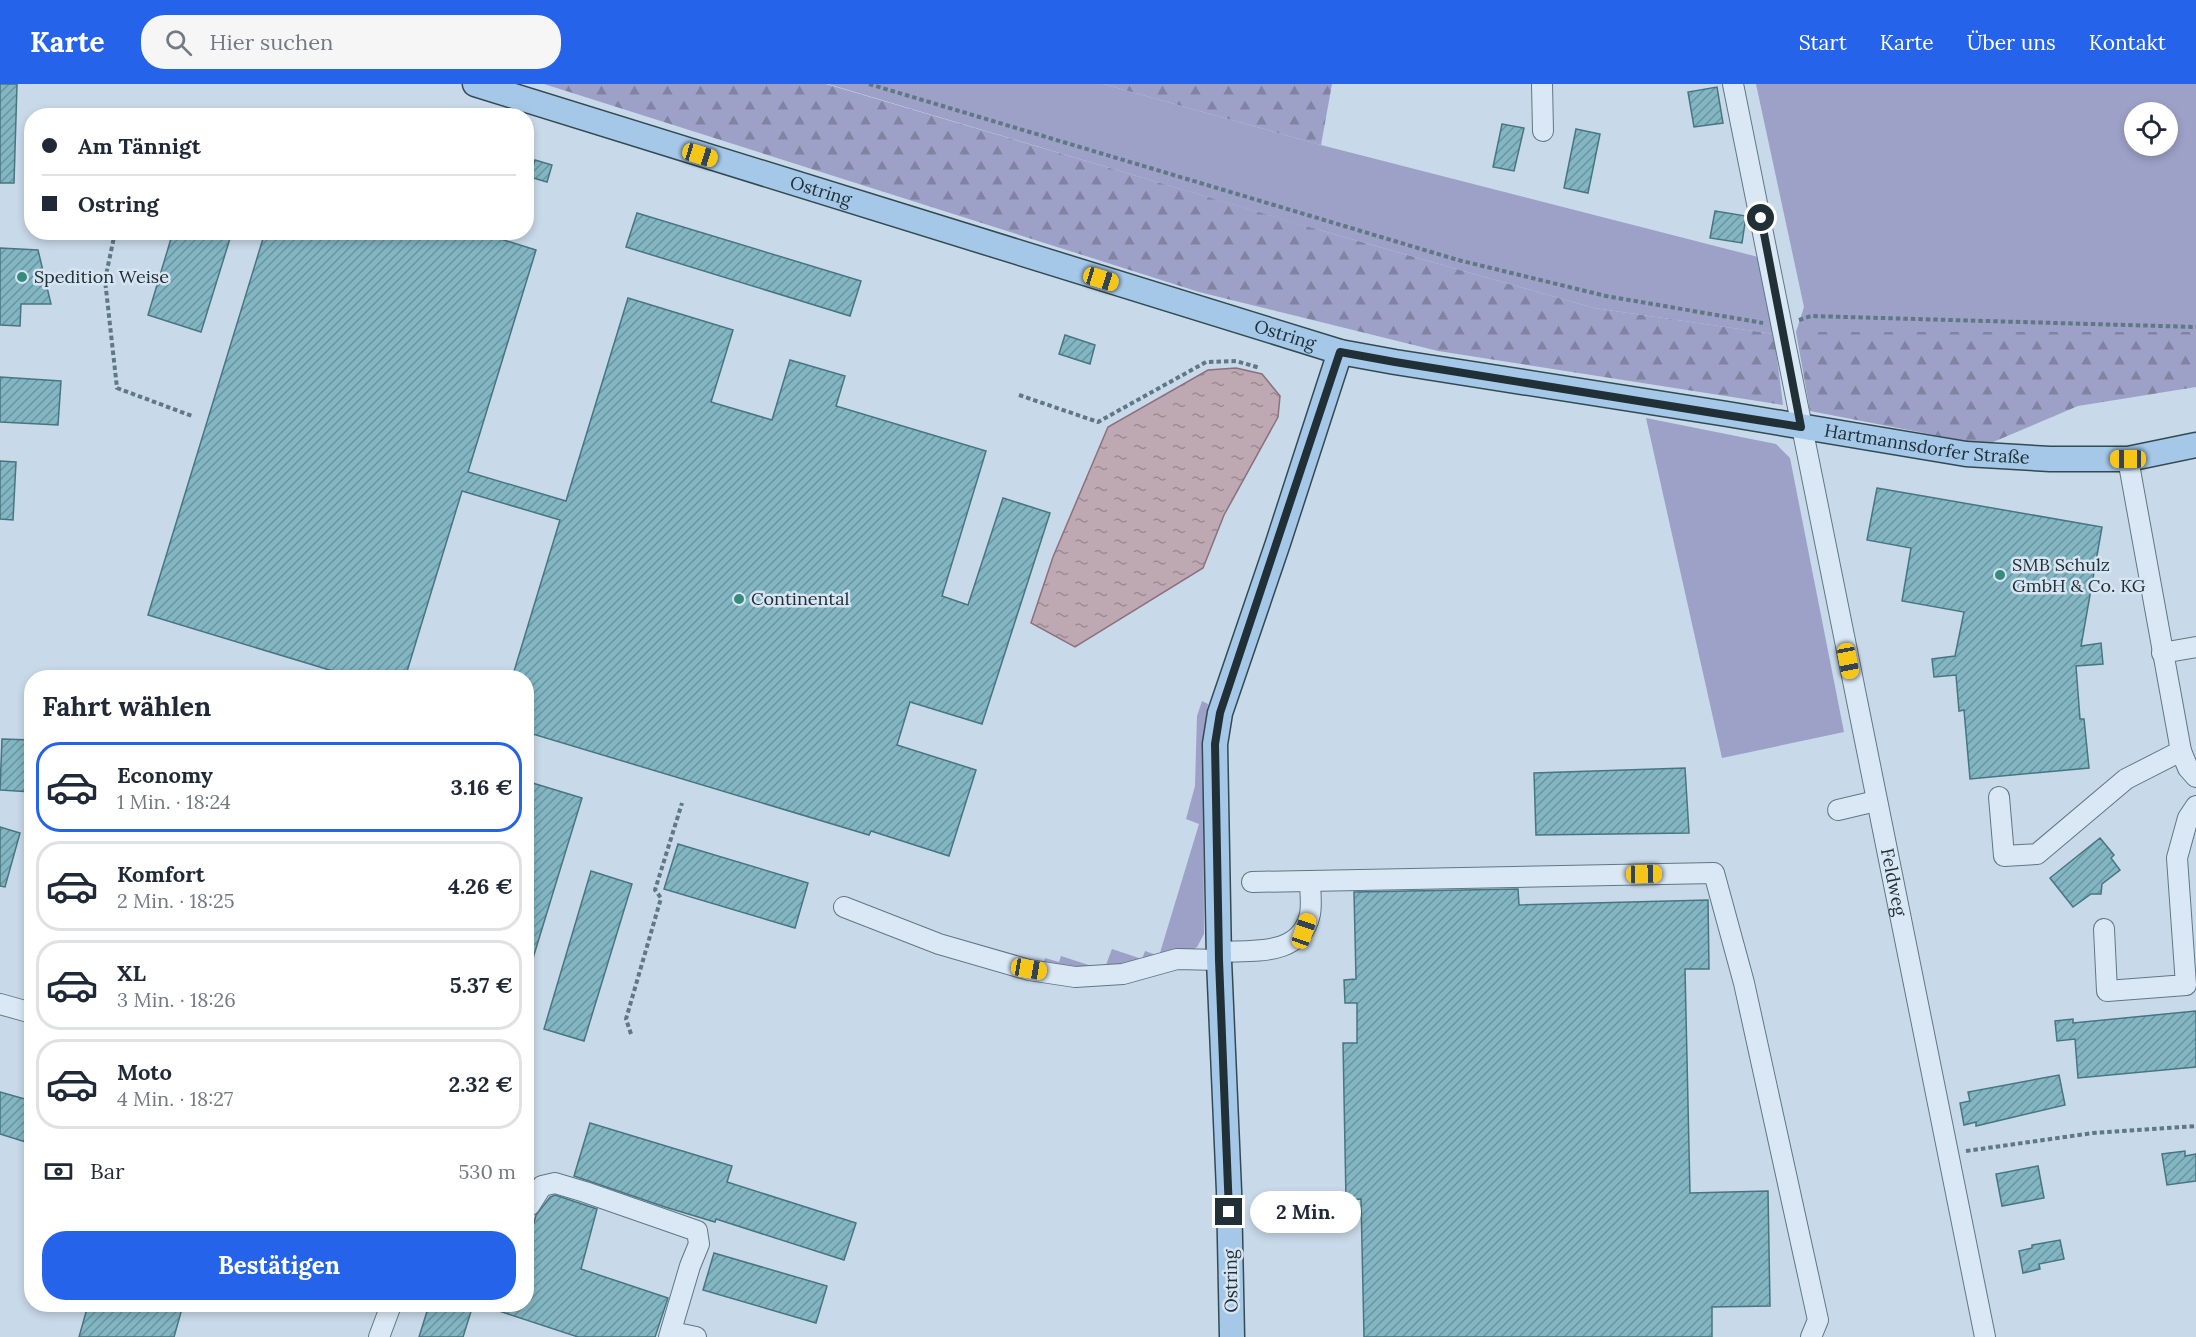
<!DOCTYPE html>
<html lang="de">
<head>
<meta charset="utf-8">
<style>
  :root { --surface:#fff; --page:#f6f6f7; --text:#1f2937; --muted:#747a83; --line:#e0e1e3; --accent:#2563eb }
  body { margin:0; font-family:Lora,serif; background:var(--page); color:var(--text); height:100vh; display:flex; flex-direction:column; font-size:22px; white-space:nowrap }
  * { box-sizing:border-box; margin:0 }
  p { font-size:20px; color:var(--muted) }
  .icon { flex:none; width:33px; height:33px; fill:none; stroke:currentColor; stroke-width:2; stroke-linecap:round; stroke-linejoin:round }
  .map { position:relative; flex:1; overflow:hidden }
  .sheet { position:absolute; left:24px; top:586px; width:510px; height:642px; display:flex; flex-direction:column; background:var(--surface); border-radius:24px; box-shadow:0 3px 9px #0003 }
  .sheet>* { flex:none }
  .hud { position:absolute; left:24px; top:24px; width:510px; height:132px; border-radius:24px; box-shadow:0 3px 9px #0003; display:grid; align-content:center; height:132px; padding:0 18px; background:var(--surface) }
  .tools { position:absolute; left:2124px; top:18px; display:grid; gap:12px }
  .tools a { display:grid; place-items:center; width:54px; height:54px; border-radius:50%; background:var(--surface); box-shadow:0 3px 9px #0003; font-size:30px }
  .end { position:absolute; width:27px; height:27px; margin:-14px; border:8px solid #213036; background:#fff; box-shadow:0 0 0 3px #fff }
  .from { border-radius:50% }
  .bubble { position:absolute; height:42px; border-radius:21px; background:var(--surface); box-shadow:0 3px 9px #0003; font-size:20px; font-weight:700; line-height:42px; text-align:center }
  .car { position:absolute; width:18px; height:36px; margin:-18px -9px; border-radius:8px; box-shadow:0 0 4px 2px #0007; background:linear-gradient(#f5c518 24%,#345 0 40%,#f5c518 0 76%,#345 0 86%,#f5c518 0) }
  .hud b { display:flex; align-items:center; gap:21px; height:57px; font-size:22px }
  .hud b+b { border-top:2px solid var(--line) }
  .hud i { width:15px; height:15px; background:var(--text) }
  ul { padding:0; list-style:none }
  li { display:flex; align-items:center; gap:18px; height:90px; margin:0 12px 9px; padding:0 6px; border:3px solid var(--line); border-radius:24px }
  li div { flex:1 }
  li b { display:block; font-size:22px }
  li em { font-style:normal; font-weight:700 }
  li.active { border-color:var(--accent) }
  li>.icon { width:54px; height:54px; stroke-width:1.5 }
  h2 { padding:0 18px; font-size:27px; line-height:72px }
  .pay { display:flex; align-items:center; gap:15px; height:66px; padding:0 18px; font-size:22px }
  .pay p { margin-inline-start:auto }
  .cta { display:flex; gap:12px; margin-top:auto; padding:12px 18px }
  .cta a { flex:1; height:69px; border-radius:24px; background:var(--accent); color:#fff; font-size:24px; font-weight:700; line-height:69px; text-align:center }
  header { display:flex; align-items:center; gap:36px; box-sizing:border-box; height:84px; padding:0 30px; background:var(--accent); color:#fff }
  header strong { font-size:28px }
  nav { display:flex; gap:33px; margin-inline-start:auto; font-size:21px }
  .search { width:420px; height:54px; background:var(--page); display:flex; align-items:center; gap:15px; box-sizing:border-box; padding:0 21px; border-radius:24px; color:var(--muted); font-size:22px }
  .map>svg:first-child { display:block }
  .green { fill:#9da1c7; fill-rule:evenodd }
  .forest { fill:url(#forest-firs) }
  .water { fill:url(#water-ripples); stroke:#8c707d; stroke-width:1.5 }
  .building { fill:url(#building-hatch); stroke:#487580; stroke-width:1.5 }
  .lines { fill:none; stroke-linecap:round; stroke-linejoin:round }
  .minor-casing { stroke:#5f7883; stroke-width:22 }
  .major-casing { stroke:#334a52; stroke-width:27 }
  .path { stroke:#5f7883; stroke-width:4; stroke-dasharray:4.5 3; stroke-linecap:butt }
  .minor { stroke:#dae8f5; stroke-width:20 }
  .major { stroke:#a5c8e8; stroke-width:24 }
  .route { stroke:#213036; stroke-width:8 }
  .poi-dot { fill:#368c79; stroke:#d7e4f2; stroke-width:2 }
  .labels { text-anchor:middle; stroke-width:5; stroke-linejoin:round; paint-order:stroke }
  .street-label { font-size:18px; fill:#213036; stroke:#d7e4f2 }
  .poi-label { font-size:18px; fill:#213036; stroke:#d7e4f2; text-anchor:start }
</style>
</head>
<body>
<header>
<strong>Karte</strong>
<div class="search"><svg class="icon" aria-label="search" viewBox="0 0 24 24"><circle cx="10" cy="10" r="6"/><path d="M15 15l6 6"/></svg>Hier suchen</div>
<nav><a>Start</a><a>Karte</a><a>Über uns</a><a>Kontakt</a></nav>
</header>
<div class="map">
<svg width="2196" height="1253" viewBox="0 0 2196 1253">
  <defs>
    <pattern id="forest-firs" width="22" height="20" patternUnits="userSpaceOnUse" patternTransform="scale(1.5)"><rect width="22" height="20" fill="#9da1c7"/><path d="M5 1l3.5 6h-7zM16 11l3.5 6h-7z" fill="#8084a2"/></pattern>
    <pattern id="water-ripples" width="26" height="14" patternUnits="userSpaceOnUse" patternTransform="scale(1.5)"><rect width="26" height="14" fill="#bea9b3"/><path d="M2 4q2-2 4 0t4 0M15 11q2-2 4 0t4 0" fill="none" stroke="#9a8a92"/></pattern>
    <pattern id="building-hatch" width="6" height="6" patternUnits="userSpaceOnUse" patternTransform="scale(1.5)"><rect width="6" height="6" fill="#82b6c3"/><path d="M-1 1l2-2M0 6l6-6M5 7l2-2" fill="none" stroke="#6a949f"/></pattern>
  </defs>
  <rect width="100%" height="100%" fill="#c8d9e9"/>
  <path class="green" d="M828,0H1103L1321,61L1762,174L1774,250L1594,224L1295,139Z
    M1756,0H2196V248H1796L1804,223ZM2134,28H2168V62H2134Z
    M1646,334L1776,360L1790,374L1844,648L1722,674Z
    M1202,617L1208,620L1203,657L1204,850L1197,863L1190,868L1117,887L1042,883L1045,874L1059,878L1061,872L1104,886L1112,865L1142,875L1145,867L1159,872L1199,740L1186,735L1195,702L1197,632Z"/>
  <path class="forest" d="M544,0H826L1323,147L1594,224L1774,250L1783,321L1438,267L1199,208Z
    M1103,0H1332L1321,61Z
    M1796,248H2196V303L2078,322L1986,361L1810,327Z"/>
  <path class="water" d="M1236,284L1262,290L1280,312L1278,333L1224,431L1203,484L1075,563L1031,539L1053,473L1108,343L1208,286Z"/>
  <path class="building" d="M0,0H17L14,99H0Z
    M1717,3L1723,39L1694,43L1688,8Z
    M1502,40L1524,44L1514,87L1493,83Z
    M1576,45L1600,50L1588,109L1564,104Z
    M535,76L552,81L547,98L530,93Z
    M1715,127L1746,132L1742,159L1710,154Z
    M637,129L861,197L850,232L626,163Z
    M173,148H232L201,248L148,231Z
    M265,148H478L536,166L468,388L566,417L628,214L733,246L711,318L772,336L790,276L845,292L836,322L986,367L942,512L968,521L1003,414L1050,429L982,640L910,618L897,661L976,686L949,772L871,747L869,751L526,648V594H512L560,436L462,407L405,594H356L148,531Z
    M0,164L38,166L51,220H21L20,242L0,241Z
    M1065,251L1095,261L1090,280L1059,270Z
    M0,293L61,297L58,341L0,338Z
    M0,377L16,378L13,436L0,435Z
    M1877,404L2102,443L2081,562L2101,559L2103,580L2076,582L2080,635H2084L2089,684L1970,695L1964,626L1959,627L1956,591L1934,593L1932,575L1955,572L1964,528L1902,517L1911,464L1867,456Z
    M2,655L32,656V708L0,706Z
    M1685,684L1689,749L1536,751L1534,689Z
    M526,697L582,714L530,884H526Z
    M0,743L20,749L5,803L0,802Z
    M2100,754L2114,771L2111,774L2120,786L2102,800L2101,810H2091L2073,823L2050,794Z
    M678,760L808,799L795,844L664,805Z
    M591,787L632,800L584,957L544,945Z
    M1518,805L1519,821L1708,816L1709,885H1685L1690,1109L1768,1107L1770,1222L1712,1223V1253H1364L1361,1115L1346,1116L1343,959H1357V919H1345L1344,896L1356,895L1354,808Z
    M2196,927V983L2078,994L2075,955L2057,957L2055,937L2073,935V939Z
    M2059,991L2065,1021L1976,1042V1038L1964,1041L1960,1019L1970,1017L1968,1008Z
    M0,1008L32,1017V1060L0,1050Z
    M590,1039L732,1082L727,1098L856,1139L844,1176L716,1135L715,1138L665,1123L574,1092Z
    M2185,1067V1072L2196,1070V1097L2167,1101L2162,1070Z
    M2038,1082L2044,1114L2002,1122L1996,1090Z
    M555,1111L597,1125L581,1185L668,1214L655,1253H578L490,1224V1221H526V1167L536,1131L550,1113Z
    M2060,1156L2064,1175L2039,1180L2040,1185L2023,1189L2019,1167L2032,1164V1161Z
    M714,1169L827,1202L816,1239L703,1206Z
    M88,1221H183L174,1253H79Z
    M429,1221H473L463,1253H419Z"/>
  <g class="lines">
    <defs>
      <g id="minor">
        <path d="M1542,0L1543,47"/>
        <path id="s1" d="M1733,0L1985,1253"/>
        <path d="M2128,375L2181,667L2188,684L2196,693"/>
        <path d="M2162,569L2196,563"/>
        <path d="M1999,713L2004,772L2037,770L2126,695L2181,667"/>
        <path d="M1838,726L1876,717"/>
        <path d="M1252,798L1714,789L1744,899L1818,1236L1811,1253"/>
        <path d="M844,823L939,860L1029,886L1075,893L1123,890L1177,875L1219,876"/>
        <path d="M2104,845L2107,907L2186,901L2177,774L2188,734L2196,722"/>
        <path d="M1219,868C1253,866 1301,873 1310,830C1312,820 1310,807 1310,797"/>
        <path d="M0,920L32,929"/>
        <path d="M526,1120L530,1121L542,1102L555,1099L585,1108L697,1147L699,1160L690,1182L669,1253"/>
        <path d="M672,1248L696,1253"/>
        <path d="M379,1253L391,1221"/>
      </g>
      <g id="major">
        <path id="s2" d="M475,0L1340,268L1395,278L1727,330L1966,370L2050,375H2128L2196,361"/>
        <path d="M1232,1253L1229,1107L1219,876L1215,660L1220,629L1278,459L1340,268"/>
      </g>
    </defs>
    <use href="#minor" class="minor-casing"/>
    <use href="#major" class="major-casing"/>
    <path class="path" d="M869,0L1458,176L1606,212L1763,239
      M113,148L114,153L105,196L117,304L192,332
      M1799,236L1811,232L2196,243
      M1019,311L1098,338L1206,278L1236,277L1260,284
      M631,950L626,935L661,814L655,806L682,719
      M1966,1067L2093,1049L2196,1042"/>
    <use href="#minor" class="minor"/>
    <use href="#major" class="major"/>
  </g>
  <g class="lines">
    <path class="route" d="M1229,1128L1219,876L1215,660L1220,629L1340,268L1395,278L1801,343L1761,134"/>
  </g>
  <g class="poi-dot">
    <circle cx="22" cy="193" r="6"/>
    <circle cx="2000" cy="491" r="6"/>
    <circle cx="739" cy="515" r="6"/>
  </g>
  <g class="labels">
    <g class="street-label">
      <text dy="6" stroke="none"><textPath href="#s2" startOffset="362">Ostring</textPath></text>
      <text dy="6" stroke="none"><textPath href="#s2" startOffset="848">Ostring</textPath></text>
      <text dy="6" stroke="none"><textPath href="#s2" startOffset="1500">Hartmannsdorfer Straße</textPath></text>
      <text dy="6" stroke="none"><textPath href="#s1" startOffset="814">Feldweg</textPath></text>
      <text transform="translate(1231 1197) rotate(-91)" y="6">Ostring</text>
    </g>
    <g class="poi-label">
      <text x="34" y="199">Spedition Weise</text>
      <text x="2012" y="487">SMB Schulz<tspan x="2012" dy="21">GmbH &amp; Co. KG</tspan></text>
      <text x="751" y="521">Continental</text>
    </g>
  </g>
</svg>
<div class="tools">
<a><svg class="icon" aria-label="locate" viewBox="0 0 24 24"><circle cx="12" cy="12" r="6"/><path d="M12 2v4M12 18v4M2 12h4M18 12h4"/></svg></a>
</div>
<i class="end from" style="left:1761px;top:134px"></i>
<i class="end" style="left:1229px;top:1128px"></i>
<div class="bubble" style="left:1250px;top:1107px;width:111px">2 Min.</div>
<i class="car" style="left:700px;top:71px;rotate:107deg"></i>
<i class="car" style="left:1101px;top:195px;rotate:107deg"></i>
<i class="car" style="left:2128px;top:375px;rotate:270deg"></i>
<i class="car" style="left:1848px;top:577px;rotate:169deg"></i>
<i class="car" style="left:1644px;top:790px;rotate:89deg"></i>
<i class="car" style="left:1304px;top:847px;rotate:19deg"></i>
<i class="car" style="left:1029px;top:885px;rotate:100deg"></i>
<div class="hud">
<b><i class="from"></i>Am Tännigt</b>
<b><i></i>Ostring</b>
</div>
<section class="sheet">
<h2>Fahrt wählen</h2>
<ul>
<li class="active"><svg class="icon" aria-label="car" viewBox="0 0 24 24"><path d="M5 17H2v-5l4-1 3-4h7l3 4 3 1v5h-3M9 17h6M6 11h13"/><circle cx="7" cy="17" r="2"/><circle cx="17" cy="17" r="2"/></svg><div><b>Economy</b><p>1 Min. · 18:24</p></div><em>3.16 €</em></li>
<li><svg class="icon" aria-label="car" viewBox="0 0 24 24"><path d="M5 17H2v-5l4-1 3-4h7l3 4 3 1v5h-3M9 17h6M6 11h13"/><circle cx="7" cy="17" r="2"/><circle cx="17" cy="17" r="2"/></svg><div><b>Komfort</b><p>2 Min. · 18:25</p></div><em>4.26 €</em></li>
<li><svg class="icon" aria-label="car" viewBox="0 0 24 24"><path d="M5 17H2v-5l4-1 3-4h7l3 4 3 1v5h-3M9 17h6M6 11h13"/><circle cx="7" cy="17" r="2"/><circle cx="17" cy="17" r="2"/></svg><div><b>XL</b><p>3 Min. · 18:26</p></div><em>5.37 €</em></li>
<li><svg class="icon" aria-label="car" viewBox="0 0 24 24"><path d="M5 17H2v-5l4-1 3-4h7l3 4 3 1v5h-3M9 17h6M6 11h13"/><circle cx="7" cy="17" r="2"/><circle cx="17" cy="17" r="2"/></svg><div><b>Moto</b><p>4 Min. · 18:27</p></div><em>2.32 €</em></li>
</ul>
<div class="pay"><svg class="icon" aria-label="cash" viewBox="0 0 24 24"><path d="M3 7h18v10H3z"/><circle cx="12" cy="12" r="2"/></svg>Bar<p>530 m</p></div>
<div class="cta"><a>Bestätigen</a></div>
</section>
</div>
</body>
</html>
